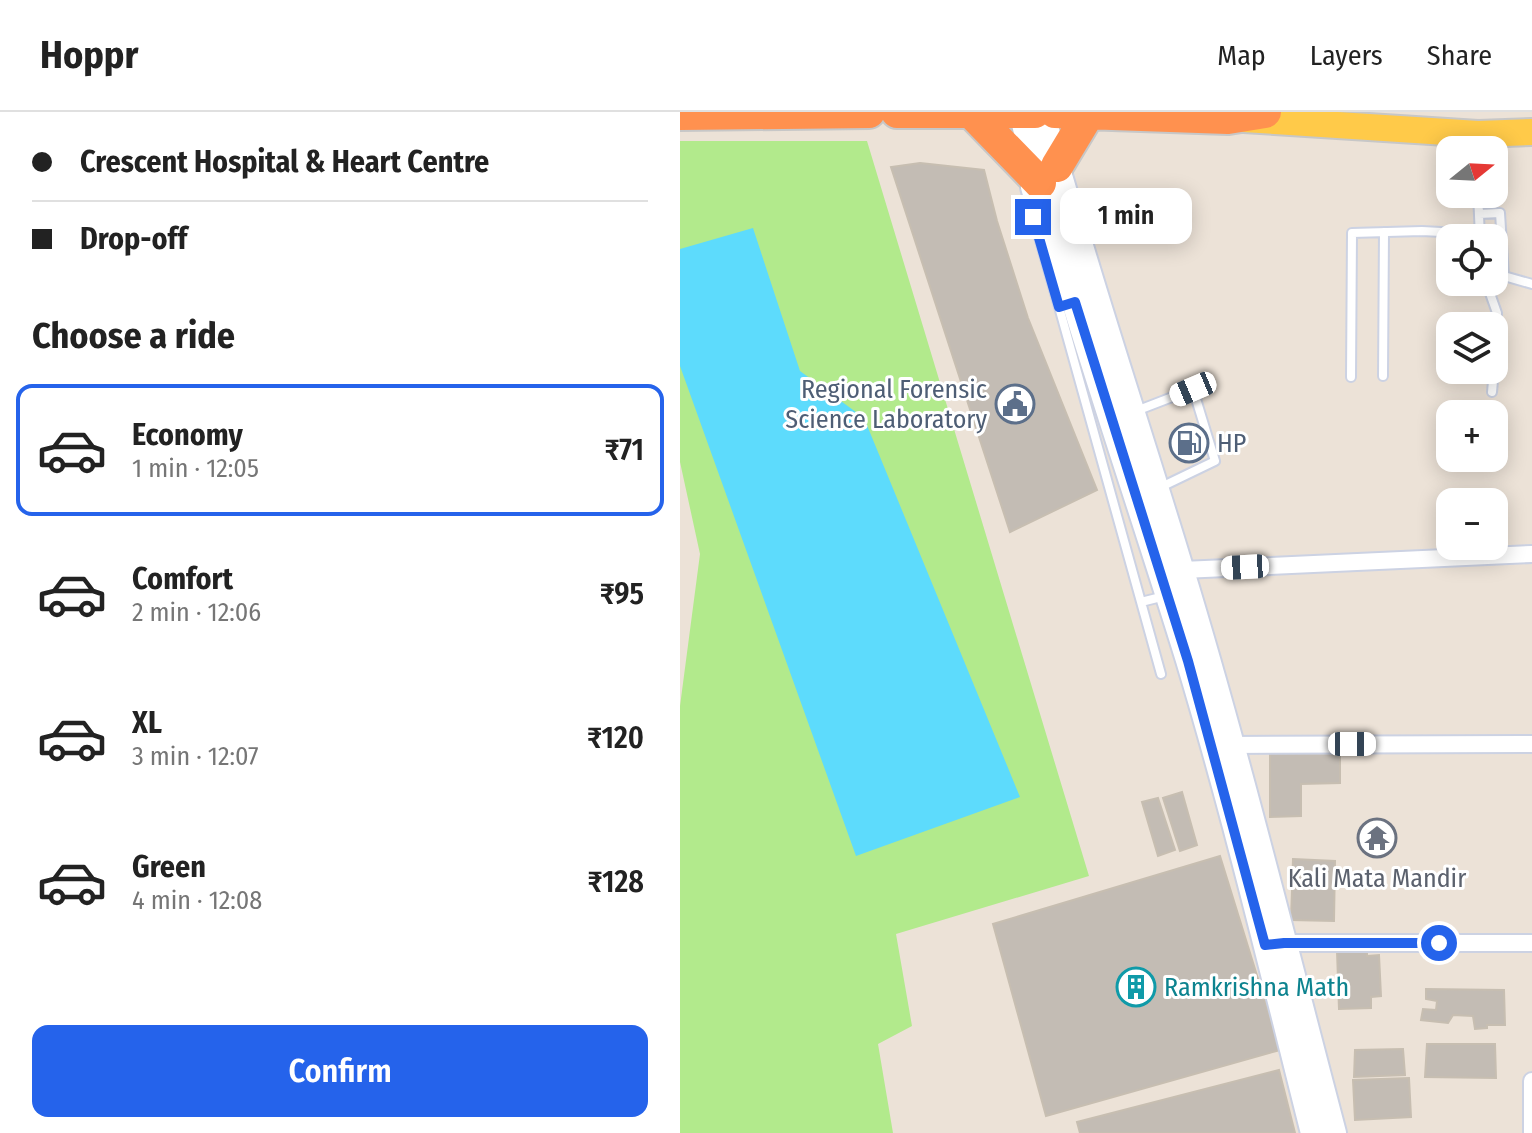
<!DOCTYPE html>
<html lang="en">
<head>
<meta charset="utf-8">
<style>
  :root { --surface:#fff; --page:#f6f6f6; --text:#222; --muted:#767676; --line:#e0e0e0; --accent:#2563eb }
  body { margin:0; font-family:"Fira Sans Condensed",sans-serif; background:var(--page); color:var(--text); height:100vh; display:flex; flex-direction:column; font-size:30px; white-space:nowrap }
  * { box-sizing:border-box; margin:0 }
  p { font-size:26px; color:var(--muted) }
  .icon { flex:none; width:44px; height:44px; fill:none; stroke:currentColor; stroke-width:2; stroke-linecap:round; stroke-linejoin:round }
  .map { position:relative; flex:1; overflow:hidden }
  .sheet { display:flex; flex-direction:column; background:var(--surface); width:680px }
  .sheet>* { flex:none }
  .top-card { display:grid; align-content:center; height:176px; padding:0 32px; background:var(--surface) }
  .needle { width:52px; rotate:72deg }
  .tools { position:absolute; left:756px; top:24px; display:grid; gap:16px }
  .tools a { display:grid; place-items:center; width:72px; height:72px; border-radius:16px; background:var(--surface); box-shadow:0 4px 20px #0003; font-size:40px }
  .end { position:absolute; width:36px; height:36px; margin:-18px; border:10px solid #2563eb; background:#fff; box-shadow:0 0 0 4px #fff }
  .from { border-radius:50% }
  .bubble { position:absolute; height:56px; border-radius:16px; background:var(--surface); box-shadow:0 4px 20px #0003; font-size:26px; font-weight:600; line-height:56px; text-align:center }
  .car { position:absolute; width:24px; height:48px; margin:-24px -12px; border-radius:10px; box-shadow:0 0 6px 2px #0007; background:linear-gradient(#fff 24%,#345 0 40%,#fff 0 76%,#345 0 86%,#fff 0) }
  .top-card b { display:flex; align-items:center; gap:28px; height:76px; font-size:30px }
  .top-card b+b { border-top:2px solid var(--line) }
  .top-card i { width:20px; height:20px; background:var(--text) }
  ul { padding:0; list-style:none }
  li { display:flex; align-items:center; gap:24px; height:132px; margin:0 16px 12px; padding:0 16px; border:4px solid transparent; border-radius:16px }
  li div { flex:1 }
  li b { display:block; font-size:30px }
  li em { font-style:normal; font-weight:600 }
  li.current { border-color:var(--accent) }
  li>.icon { width:72px; height:72px; stroke-width:1.5 }
  h2 { padding:0 32px; font-size:36px; line-height:96px }
  .action { display:flex; gap:16px; margin-top:auto; padding:16px 32px }
  .action a { flex:1; height:92px; border-radius:16px; background:var(--accent); color:#fff; font-size:32px; font-weight:600; line-height:92px; text-align:center }
  header { display:flex; align-items:center; gap:48px; box-sizing:border-box; height:112px; padding:0 40px; background:var(--surface); border-bottom:2px solid var(--line) }
  header strong { font-size:38px }
  nav { display:flex; gap:44px; margin-inline-start:auto; font-size:28px }
  main { display:flex; flex:1; min-height:0 }
  .map>svg:first-child { display:block }
  .green { fill:#b2ea8c }
  .water { fill:#5ddbfc }
  .building { fill:#c3bcb4; stroke:#c7beb1; stroke-width:2 }
  .lines { fill:none; stroke-linecap:round; stroke-linejoin:round }
  .lane-casing { stroke:#ccd2e3; stroke-width:12 }
  .street-casing { stroke:#ccd2e3; stroke-width:20 }
  .secondary-casing { stroke:#ccd2e3; stroke-width:28 }
  .primary-casing { stroke:#c7c7c7; stroke-width:30 }
  .highway-casing { stroke:#c7c7c7; stroke-width:36 }
  .lane { stroke:#fff; stroke-width:8 }
  .street { stroke:#fff; stroke-width:16 }
  .secondary { stroke:#fff; stroke-width:24 }
  .primary { stroke:#ffca49; stroke-width:26 }
  .highway { stroke:#ff914f; stroke-width:32 }
  .route { stroke:#2563eb; stroke-width:10 }
  .labels { text-anchor:middle; stroke-width:6; stroke-linejoin:round; paint-order:stroke }
  .service-label { font-size:26px; fill:#4e5e75; stroke:#fff; text-anchor:end }
  .worship-label { font-size:26px; fill:#5b616d; stroke:#fff }
  .culture-label { font-size:26px; fill:#0d838f; stroke:#fff; text-anchor:start }
</style>
</head>
<body>
<header>
<strong>Hoppr</strong>
<nav><a>Map</a><a>Layers</a><a>Share</a></nav>
</header>
<main>
<section class="sheet">
<div class="top-card">
<b><i class="from"></i>Crescent Hospital &amp; Heart Centre</b>
<b><i></i>Drop-off</b>
</div>
<h2>Choose a ride</h2>
<ul>
<li class="current"><svg class="icon" aria-label="car" viewBox="0 0 24 24"><path d="M5 17H2v-5l4-1 3-4h7l3 4 3 1v5h-3M9 17h6M6 11h13"/><circle cx="7" cy="17" r="2"/><circle cx="17" cy="17" r="2"/></svg><div><b>Economy</b><p>1 min · 12:05</p></div><em>₹71</em></li>
<li><svg class="icon" aria-label="car" viewBox="0 0 24 24"><path d="M5 17H2v-5l4-1 3-4h7l3 4 3 1v5h-3M9 17h6M6 11h13"/><circle cx="7" cy="17" r="2"/><circle cx="17" cy="17" r="2"/></svg><div><b>Comfort</b><p>2 min · 12:06</p></div><em>₹95</em></li>
<li><svg class="icon" aria-label="car" viewBox="0 0 24 24"><path d="M5 17H2v-5l4-1 3-4h7l3 4 3 1v5h-3M9 17h6M6 11h13"/><circle cx="7" cy="17" r="2"/><circle cx="17" cy="17" r="2"/></svg><div><b>XL</b><p>3 min · 12:07</p></div><em>₹120</em></li>
<li><svg class="icon" aria-label="car" viewBox="0 0 24 24"><path d="M5 17H2v-5l4-1 3-4h7l3 4 3 1v5h-3M9 17h6M6 11h13"/><circle cx="7" cy="17" r="2"/><circle cx="17" cy="17" r="2"/></svg><div><b>Green</b><p>4 min · 12:08</p></div><em>₹128</em></li>
</ul>
<div class="action"><a>Confirm</a></div>
</section>
<div class="map">
<svg width="852" height="1021" viewBox="0 0 852 1021">
  <rect width="100%" height="100%" fill="#ece2d7"/>
  <path class="green" d="M0,29H187L409,764L216,822L232,914L198,932L213,1021H0V594L20,442L0,350Z"/>
  <path class="water" d="M73,116L120,259L184,306L340,685L176,744L0,254V137Z"/>
  <path class="building" d="M240,51L304,58L317,109L348,206L417,378L330,420L211,55Z
    M590,641L660,642V671L621,672V704L590,705Z
    M502,680L517,733L500,739L483,686Z
    M478,686L495,738L478,744L462,690Z
    M540,744L600,938L366,1004L313,812Z
    M613,747L655,749L654,809L611,808Z
    M687,838V844L699,843L701,884L691,885V896L659,897L657,839Z
    M746,877L824,878L825,913H807V916L795,917L793,904L773,903L768,911L741,908L743,897L756,898L757,889L746,887Z
    M747,932H815L816,966L745,965Z
    M723,937L725,963L674,965L675,938Z
    M599,958L615,1021H400L397,1010Z
    M729,966L731,1005L675,1008L673,968Z"/>
  <g class="lines">
    <defs>
      <path id="lane" d="M345,76L379,195L382,194
        M798,82L800,125
        M799,102L820,101L824,164L852,172
        M806,170L817,201L814,252
        M379,195L461,490L485,484
        M703,264L704,120
        M671,265L672,121L742,119L799,122
        M812,280L814,258
        M456,299L513,277L535,349L479,376
        M461,490L481,562"/>
      <path id="street" d="M502,458L852,442
        M546,633L852,632
        M598,831H852
        M852,1021V969"/>
      <path id="secondary" d="M341,0C387,185 452,366 508,548C555,704 593,863 633,1021
        M362,0C404,154 455,304 501,456C558,643 604,832 654,1021"/>
      <path id="primary" d="M564,7L798,22L852,20"/>
      <path id="highway" d="M217,0H355
        M375,0L548,6L585,0
        M292,1L360,71
        M0,2L189,0
        M377,54L409,1"/>
    </defs>
    <use href="#lane" class="lane-casing"/>
    <use href="#street" class="street-casing"/>
    <use href="#secondary" class="secondary-casing"/>
    <use href="#primary" class="primary-casing"/>
    <use href="#highway" class="highway-casing"/>
    <use href="#lane" class="lane"/>
    <use href="#street" class="street"/>
    <use href="#secondary" class="secondary"/>
    <use href="#primary" class="primary"/>
    <use href="#highway" class="highway"/>
  </g>
  <g class="lines">
    <path class="route" d="M353,105L379,195L395,190L508,549L585,833L604,831H759"/>
  </g>
  <defs>
    <symbol id="civic-ring" viewBox="-11 -11 22 22"><circle r="9.5" fill="#fff" stroke="#5c6f8a" stroke-width="1.5"/><path d="M-.6-6.5H3V-4.5H.6V-3L4-1V1h2V6H-6V1h2V-1L-.6-3ZM-1.2 2.5V6h2.4V2.5Z" fill="#5c6f8a"/></symbol>
    <symbol id="fuel-ring" viewBox="-11 -11 22 22"><circle r="9.5" fill="#fff" stroke="#5c6f8a" stroke-width="1.5"/><path d="M-5.5-6h7V0h2V4h1.3V-2.5L3-4.5l.8-.8L6-3V5H2.5V1h-1V6h-7ZM-4.2-4.7v3.2H.2V-4.7Z" fill="#5c6f8a"/></symbol>
    <symbol id="temple-ring" viewBox="-11 -11 22 22"><circle r="9.5" fill="#fff" stroke="#6b7280" stroke-width="1.5"/><path d="M0-6L5-2H3V0L6.5 2.5H4V6H1.5V3h-3V6H-4V2.5H-6.5L-3 0V-2H-5Z" fill="#6b7280"/></symbol>
    <symbol id="building-ring" viewBox="-11 -11 22 22"><circle r="9.5" fill="#fff" stroke="#0f9aa8" stroke-width="1.5"/><path d="M-4-6H4V6H1V3H-1V6H-4ZM-2.5-4.3h1.7v1.8h-1.7ZM.8-4.3h1.7v1.8H.8ZM-2.5-1h1.7V.8h-1.7ZM.8-1h1.7V.8H.8Z" fill="#0f9aa8"/></symbol>
  </defs>
  <g fill-rule="evenodd">
    <use href="#civic-ring" x="313" y="270" width="44" height="44"/>
    <use href="#fuel-ring" x="487" y="309" width="44" height="44"/>
    <use href="#temple-ring" x="675" y="704" width="44" height="44"/>
    <use href="#building-ring" x="434" y="853" width="44" height="44"/>
  </g>
  <g class="labels">
    <g class="service-label">
      <text x="307" y="286">Regional Forensic<tspan x="307" dy="30">Science Laboratory</tspan></text>
      <text x="537" y="340" text-anchor="start">HP</text>
    </g>
    <g class="worship-label">
      <text x="697" y="775">Kali Mata Mandir</text>
    </g>
    <g class="culture-label">
      <text x="484" y="884">Ramkrishna Math</text>
    </g>
  </g>
</svg>
<div class="tools">
<a><svg class="needle" viewBox="-14 -14 28 28"><path d="M0-13l5 13h-10z" fill="#e53935"/><path d="M0 13l5-13h-10z" fill="#767676"/></svg></a>
<a><svg class="icon" aria-label="locate" viewBox="0 0 24 24"><circle cx="12" cy="12" r="6"/><path d="M12 2v4M12 18v4M2 12h4M18 12h4"/></svg></a>
<a><svg class="icon" aria-label="layers" viewBox="0 0 24 24"><path d="M12 4l9 5-9 5-9-5zM3 14l9 5 9-5"/></svg></a>
<a>+</a>
<a>−</a>
</div>
<i class="end from" style="left:759px;top:831px"></i>
<i class="end" style="left:353px;top:105px"></i>
<div class="bubble" style="left:380px;top:76px;width:132px">1 min</div>
<i class="car" style="left:513px;top:277px;rotate:247deg"></i>
<i class="car" style="left:565px;top:455px;rotate:267deg"></i>
<i class="car" style="left:672px;top:632px;rotate:90deg"></i>
</div>
</main>
</body>
</html>
